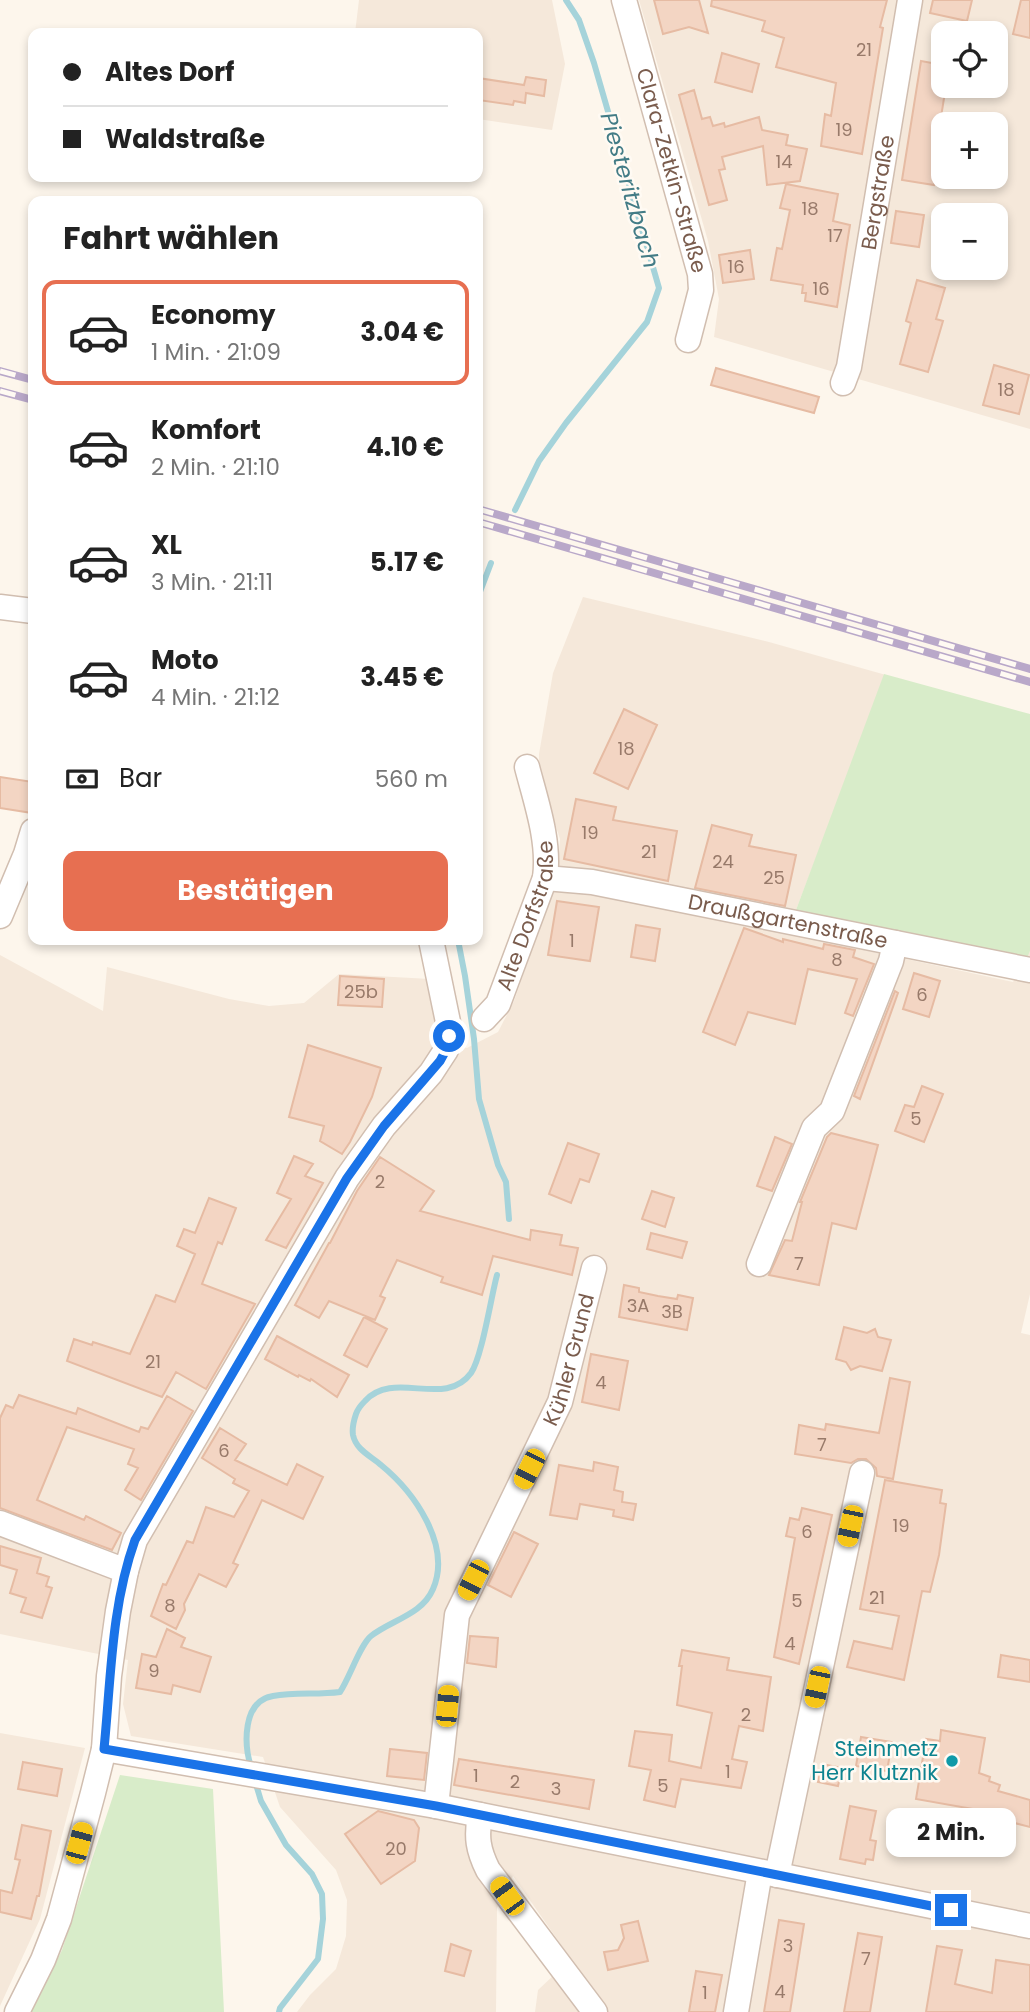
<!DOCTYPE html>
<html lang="de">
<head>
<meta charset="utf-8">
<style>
  :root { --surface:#fff; --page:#f6f6f6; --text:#222; --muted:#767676; --line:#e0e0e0; --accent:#e76f51 }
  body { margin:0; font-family:Poppins,sans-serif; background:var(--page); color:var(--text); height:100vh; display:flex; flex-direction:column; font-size:26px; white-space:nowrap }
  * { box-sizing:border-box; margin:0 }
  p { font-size:23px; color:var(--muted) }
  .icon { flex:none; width:38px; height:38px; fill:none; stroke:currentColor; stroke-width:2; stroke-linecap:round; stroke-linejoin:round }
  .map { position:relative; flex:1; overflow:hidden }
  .sheet { position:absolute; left:28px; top:196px; width:455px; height:749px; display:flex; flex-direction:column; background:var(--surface); border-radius:14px; box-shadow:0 4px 10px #0003 }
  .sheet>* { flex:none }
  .hud { position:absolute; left:28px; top:28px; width:455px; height:154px; border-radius:14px; box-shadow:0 4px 10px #0003; display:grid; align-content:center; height:154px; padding:0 35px; background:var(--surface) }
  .controls { position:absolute; left:931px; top:21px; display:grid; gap:14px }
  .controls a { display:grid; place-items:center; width:77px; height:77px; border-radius:14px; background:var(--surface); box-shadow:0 4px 10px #0003; font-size:35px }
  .end { position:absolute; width:32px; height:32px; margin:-16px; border:9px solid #1a73e8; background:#fff; box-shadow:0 0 0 4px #fff }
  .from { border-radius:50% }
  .bubble { position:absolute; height:49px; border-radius:14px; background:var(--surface); box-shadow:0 4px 10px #0003; font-size:23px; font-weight:700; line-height:49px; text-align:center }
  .car { position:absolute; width:21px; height:42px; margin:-21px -10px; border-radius:9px; box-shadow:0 0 5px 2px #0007; background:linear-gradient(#f5c518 24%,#345 0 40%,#f5c518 0 76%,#345 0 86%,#f5c518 0) }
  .hud b { display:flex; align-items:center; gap:24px; height:66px; font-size:26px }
  .hud b+b { border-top:2px solid var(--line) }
  .hud i { width:18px; height:18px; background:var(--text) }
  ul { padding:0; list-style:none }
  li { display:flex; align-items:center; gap:21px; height:105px; margin:0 14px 10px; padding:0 21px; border:4px solid transparent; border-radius:14px }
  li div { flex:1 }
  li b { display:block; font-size:26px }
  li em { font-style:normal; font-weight:700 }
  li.selected { border-color:var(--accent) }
  li>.icon { width:63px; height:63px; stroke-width:1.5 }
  h2 { padding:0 35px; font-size:32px; line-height:84px }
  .pay { display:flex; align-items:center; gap:18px; height:77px; padding:0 35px; font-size:26px }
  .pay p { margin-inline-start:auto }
  .button { display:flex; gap:14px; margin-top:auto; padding:14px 35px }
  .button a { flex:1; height:80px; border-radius:14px; background:var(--accent); color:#fff; font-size:28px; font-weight:700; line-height:80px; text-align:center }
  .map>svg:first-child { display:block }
  .residential { fill:#f5e8da; fill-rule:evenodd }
  .green { fill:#d8ecc9 }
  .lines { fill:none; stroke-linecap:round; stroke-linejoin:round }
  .stream { stroke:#a5d3da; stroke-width:6 }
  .building { fill:#f3d5c3; stroke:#e6bba3; stroke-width:2 }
  .minor-casing { stroke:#d1beb0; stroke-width:27 }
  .minor { stroke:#fff; stroke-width:24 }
  .rail-casing { stroke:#b9a8c9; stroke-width:8 }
  .rail { stroke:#fffaf3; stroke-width:5; stroke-dasharray:16; stroke-linecap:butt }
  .route { stroke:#1a73e8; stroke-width:9 }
  .culture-dot { fill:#0f9aa8; stroke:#fffaf3; stroke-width:2.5 }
  .labels { text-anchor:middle; stroke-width:5; stroke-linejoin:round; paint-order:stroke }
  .number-label { font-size:18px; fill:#987a6a }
  .street-label { font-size:21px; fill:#7a5c4d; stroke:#fffaf3 }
  .culture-label { font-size:21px; fill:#0d838f; stroke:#fffaf3; text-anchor:end }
  .water-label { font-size:23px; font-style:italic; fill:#437c86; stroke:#fffaf3 }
</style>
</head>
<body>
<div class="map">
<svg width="1030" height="2012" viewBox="0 0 1030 2012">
  <rect width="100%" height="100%" fill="#fdf6ec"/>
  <path class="residential" d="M359,0H552L565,64L552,130L478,119V33H355Z
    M639,0H1030V429L714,337L719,299L708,241ZM943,33H996V86H943ZM943,124H996V177H943ZM943,215H996V268H943Z
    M583,597L769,642L886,675L796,910L790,934L1013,982L1030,951V1294L1021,1333L1030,1335V2012H535L538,1990L571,1959L513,1876L497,1908L496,2012H297L310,1995L336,1969L346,1936L347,1900L336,1870L280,1807L263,1757L131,1736L123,1704L128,1660L0,1634V955L103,1011L107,967L229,999L269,1006L304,1003L339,974L430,979L439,1019L437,1039L467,1048L498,1032L514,1001L557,879L560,839L539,775V754L553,673Z
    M0,1733L85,1748L40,1919L0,2006Z"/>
  <path class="green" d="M884,674L1030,714V951L1027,958L796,910Z
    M120,1775L213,1789L224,2012H31L62,1950Z"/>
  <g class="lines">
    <path class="stream" d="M515,510L539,461L566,423L647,322L659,288L594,63L579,20L566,0
      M478,597L491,563
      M458,940L465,976L474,1039L479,1099L498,1165L506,1182L509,1219
      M251,1767C244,1745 242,1701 273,1696C295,1692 318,1695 340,1692C350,1677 360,1645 371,1636C391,1620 422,1615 433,1589C452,1545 414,1492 381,1465C371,1456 356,1450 353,1435C352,1429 354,1420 356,1414C358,1408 361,1405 365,1401C394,1369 445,1409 471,1373C482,1357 491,1297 497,1275
      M255,1781L261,1801L286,1845L312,1874L322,1894L323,1919L318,1959L280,2008L279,2012"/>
  </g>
  <path class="building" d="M654,0H699L708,33L689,27L663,34Z
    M712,0H887L880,27L883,28L862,154L821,146L825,114L831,116L836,83L776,67L784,38L762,31L765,21L711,6Z
    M933,0H972L967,21L930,13Z
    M1021,0H1030V38L1013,34Z
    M722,53L759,64L752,92L715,82Z
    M921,61L943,65V86H946L935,154H939L934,185L902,180Z
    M526,77L546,80L544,96L526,93L525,103L514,101L513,105L478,100V78L524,85Z
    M694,90L702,119L710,117L713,126L724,123L725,127L759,117L762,130L788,135L786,145L807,149L800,181L767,185L763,146L722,157L725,169L719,170L727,200L709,205L679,95Z
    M786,184L838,194L833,221L850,225L837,307L805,301L806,293H802L803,285L771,280L777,248L782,249L790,210L780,208Z
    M896,211L924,215L919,247L891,243Z
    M750,250L754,279L723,283L719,255Z
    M917,280L945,288L936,319L943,321L928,372L900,364L911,323L906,321Z
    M994,365L1029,375L1019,414L983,405Z
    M716,368L819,397L814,413L711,385Z
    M624,709L657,725L628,789L594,773Z
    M0,777L33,782L32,813L0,808Z
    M576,799L616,807L613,820L677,831L668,881L564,859Z
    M712,825L752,835L749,846L796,855L785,906L695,888Z
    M557,901L599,907L590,961L548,955Z
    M636,925L660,929L655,961L631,957Z
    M744,928L783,942V939L823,949L824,944L855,950L853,957L874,964L853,1016L845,1013L857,979L808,969L795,1024L748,1012L735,1045L703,1032Z
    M914,973L940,981L929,1017L903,1009Z
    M340,976L384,979L382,1007L338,1005Z
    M895,991L898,993L860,1099L854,1096Z
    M308,1045L381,1068L372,1097L350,1142L342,1154L320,1141L324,1126L289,1117Z
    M922,1086L943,1094L924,1142L895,1131L905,1105L914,1107Z
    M831,1133L878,1145L856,1229L832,1223L819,1285L769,1275L785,1240L792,1241L802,1202H800L827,1137Z
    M775,1137L792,1144L772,1191L757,1186Z
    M568,1143L599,1154L589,1182L580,1179L571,1203L549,1194Z
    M294,1156L313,1164L305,1176L323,1183L286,1248L266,1240L291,1199L277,1193Z
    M380,1157L434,1191L420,1211L530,1240L531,1230L562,1235L560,1245L578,1248L572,1275L493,1256L482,1295L441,1282L443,1277L397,1260L380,1296L385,1298L375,1320L329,1301L319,1318L295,1305L329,1243H330L357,1191Z
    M652,1191L674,1198L665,1227L642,1219Z
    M209,1198L236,1208L222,1244L218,1242L202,1284L255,1304L206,1389L176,1372L162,1397L67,1361L74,1339L92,1345L93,1342L130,1354L156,1295L175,1302L195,1254L177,1246L184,1229L195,1233Z
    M651,1233L687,1242L682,1258L647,1249Z
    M624,1285L639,1288V1292L658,1296L677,1299L678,1295L693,1298L687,1330L619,1317Z
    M364,1317L387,1329L367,1367L344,1355Z
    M844,1327L867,1333L875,1329L878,1337L891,1340L882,1371L860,1366L851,1370L846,1362L836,1359Z
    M277,1336L349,1375L337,1397L311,1379L310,1381L299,1375L298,1377L265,1359Z
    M591,1354L628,1361L619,1410L582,1402Z
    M890,1378L910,1382L893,1479L877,1476L876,1468L866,1459H858L851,1463L795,1454L799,1425L825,1430L826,1424L879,1433Z
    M19,1395L76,1414L78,1408L139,1432L141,1427L148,1429L167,1396L193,1411L141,1500L125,1490L138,1468L128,1464L134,1449L67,1427L37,1500L84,1520L86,1516L121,1533L112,1550L0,1508V1418L6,1405L13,1408Z
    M220,1428L246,1444L235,1460L287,1485L297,1464L323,1477L303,1519L262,1500L233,1563L238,1565L226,1587L199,1574L184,1604L185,1610L176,1629L151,1616L163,1584L166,1585L187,1541L193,1543L206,1507L234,1517L249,1491L233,1483L235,1479L202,1458Z
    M594,1462L618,1467L614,1490L623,1492L622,1502L636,1504L633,1520L613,1516L614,1510L580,1504L577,1519L550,1515L559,1465L593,1471Z
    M885,1480L942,1490L940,1503L946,1504L939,1555L930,1592L922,1591L904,1680L847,1667L854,1641L892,1649L899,1616L860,1609Z
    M802,1508L832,1515L799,1664L774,1657L795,1538L786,1536L790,1518L799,1520Z
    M514,1532L538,1544L511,1597L488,1585Z
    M0,1546L41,1558L37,1573L49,1577L46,1586L52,1588L42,1618L21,1612L26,1598L10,1593L17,1570L0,1565Z
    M167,1629L185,1638L181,1647L211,1657L200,1692L173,1685L171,1694L136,1688L142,1654L156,1657Z
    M470,1636L498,1638L496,1667L467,1663Z
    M682,1650L729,1658L727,1670L771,1677L763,1731L739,1726L732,1759L747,1762L741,1788L681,1779L675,1807L644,1800L651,1770L629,1766L635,1731L672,1735L669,1761L701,1768L712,1713L677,1705L682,1666H679Z
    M1001,1655L1030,1660V1682L998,1677Z
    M941,1730L985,1738L979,1773L990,1777L989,1781L1000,1785L998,1791L1030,1800V1827L972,1812L973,1809L916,1799L926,1739L940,1741Z
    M861,1737L892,1742L887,1771L856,1766Z
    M390,1749L427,1753L424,1780L387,1776Z
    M459,1759L594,1780L589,1809L454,1785Z
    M23,1762L62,1769L57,1796L18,1789Z
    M822,1764L842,1768L838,1786L818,1782Z
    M850,1806L876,1811L870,1840L876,1841L873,1860L866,1859L865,1864L840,1859Z
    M378,1811L414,1820L419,1828L415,1861L381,1884L345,1834Z
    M22,1825L51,1831L39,1896H37L31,1919L0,1912V1890L12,1893L20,1860L15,1859Z
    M779,1920L804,1924L790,2012H764Z
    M638,1921L648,1961L608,1970L604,1952L618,1950L624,1938L621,1925Z
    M858,1933L882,1937L870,2012H844Z
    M451,1944L471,1951L464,1976L445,1971Z
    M937,1946L962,1950L955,1984L992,1993L996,1960L1030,1965V2012H926Z
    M696,1971L722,1975L715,2012H689Z"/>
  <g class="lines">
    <defs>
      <g id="minor">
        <path id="s1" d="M624,0L700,274L701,290L688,340"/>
        <path id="s2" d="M843,383L849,367L910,0"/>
        <path d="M0,607L33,611"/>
        <path id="s3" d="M545,878L592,882L1030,970"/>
        <path d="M0,916L26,854L33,831"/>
        <path id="s4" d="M484,1019L498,1004L545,878C550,841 536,802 527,767"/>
        <path d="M759,1264L814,1128L832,1111L891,961L895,943"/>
        <path d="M0,1523L126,1571"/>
        <path d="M104,1749L436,1806L1030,1926"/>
        <path id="s5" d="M436,1806L457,1615L560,1402L594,1268"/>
        <path d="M480,1815C476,1837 478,1850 488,1870L595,2012"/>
        <path d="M777,1875L862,1473"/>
        <path d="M17,2012L43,1960L59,1919L93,1793L104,1749L109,1676L118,1611L126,1571L135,1540L347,1178L384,1126L431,1073L446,1050L448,1022L431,940"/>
        <path d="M736,2012L760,1872"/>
      </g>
    </defs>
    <use href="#minor" class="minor-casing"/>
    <use href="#minor" class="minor"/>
    <defs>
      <path id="rail" d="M0,371L33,380
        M0,391L33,400
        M478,509L1030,669
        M478,522L1030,682"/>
    </defs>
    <use href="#rail" class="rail-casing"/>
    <use href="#rail" class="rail"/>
  </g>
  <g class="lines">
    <path class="route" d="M449,1036L446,1050L440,1061L384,1126L347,1178L135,1540C111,1607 111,1679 104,1749L436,1806L951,1910"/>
  </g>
  <circle class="culture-dot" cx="952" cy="1761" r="7"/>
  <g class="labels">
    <g class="number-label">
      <text x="864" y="56">21</text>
      <text x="844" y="136">19</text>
      <text x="784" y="168">14</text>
      <text x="810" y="215">18</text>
      <text x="835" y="242">17</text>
      <text x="736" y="273">16</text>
      <text x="821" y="295">16</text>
      <text x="1006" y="396">18</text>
      <text x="626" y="755">18</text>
      <text x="590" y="839">19</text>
      <text x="649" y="858">21</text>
      <text x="723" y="868">24</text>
      <text x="774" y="884">25</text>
      <text x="572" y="947">1</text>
      <text x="837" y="966">8</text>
      <text x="361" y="998">25b</text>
      <text x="922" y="1001">6</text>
      <text x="916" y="1125">5</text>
      <text x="380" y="1188">2</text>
      <text x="799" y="1270">7</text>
      <text x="638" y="1312">3A</text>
      <text x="672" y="1318">3B</text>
      <text x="153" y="1368">21</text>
      <text x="601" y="1389">4</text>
      <text x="822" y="1451">7</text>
      <text x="224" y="1457">6</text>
      <text x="901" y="1532">19</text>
      <text x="807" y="1538">6</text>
      <text x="877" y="1604">21</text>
      <text x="797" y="1607">5</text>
      <text x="170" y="1612">8</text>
      <text x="790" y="1650">4</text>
      <text x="154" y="1677">9</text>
      <text x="746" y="1721">2</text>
      <text x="728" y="1778">1</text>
      <text x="476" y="1782">1</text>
      <text x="515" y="1788">2</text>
      <text x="663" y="1792">5</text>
      <text x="556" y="1795">3</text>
      <text x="396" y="1855">20</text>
      <text x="788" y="1952">3</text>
      <text x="866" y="1965">7</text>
      <text x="780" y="1998">4</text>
      <text x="705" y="1999">1</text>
    </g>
    <g class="street-label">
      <text dy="7" stroke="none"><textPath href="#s1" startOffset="177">Clara-Zetkin-Straße</textPath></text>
      <text dy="7" stroke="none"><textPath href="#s2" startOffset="194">Bergstraße</textPath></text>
      <text dy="7" stroke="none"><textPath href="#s4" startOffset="114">Alte Dorfstraße</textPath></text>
      <text dy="7" stroke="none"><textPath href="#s3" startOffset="247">Draußgartenstraße</textPath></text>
      <text dy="7" stroke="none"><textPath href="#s5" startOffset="472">Kühler Grund</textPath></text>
    </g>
    <g class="culture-label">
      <text x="938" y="1756">Steinmetz<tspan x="938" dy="24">Herr Klutznik</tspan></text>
    </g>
    <g class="water-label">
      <text transform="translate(630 190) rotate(74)" y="8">Piesteritzbach</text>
    </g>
  </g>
</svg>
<div class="controls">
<a><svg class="icon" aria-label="locate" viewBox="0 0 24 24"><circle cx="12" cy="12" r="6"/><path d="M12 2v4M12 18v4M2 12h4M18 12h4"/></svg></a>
<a>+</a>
<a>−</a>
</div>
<i class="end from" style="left:449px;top:1036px"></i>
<i class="end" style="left:951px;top:1910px"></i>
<div class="bubble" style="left:886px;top:1808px;width:130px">2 Min.</div>
<i class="car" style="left:529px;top:1469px;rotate:207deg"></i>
<i class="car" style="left:850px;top:1526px;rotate:192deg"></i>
<i class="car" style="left:473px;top:1580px;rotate:207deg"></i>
<i class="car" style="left:817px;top:1687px;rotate:192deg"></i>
<i class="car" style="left:447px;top:1706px;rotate:5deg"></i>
<i class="car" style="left:79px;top:1843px;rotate:15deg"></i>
<i class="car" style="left:507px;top:1896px;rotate:324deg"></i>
<div class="hud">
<b><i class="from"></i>Altes Dorf</b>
<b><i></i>Waldstraße</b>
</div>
<section class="sheet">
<h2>Fahrt wählen</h2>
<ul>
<li class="selected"><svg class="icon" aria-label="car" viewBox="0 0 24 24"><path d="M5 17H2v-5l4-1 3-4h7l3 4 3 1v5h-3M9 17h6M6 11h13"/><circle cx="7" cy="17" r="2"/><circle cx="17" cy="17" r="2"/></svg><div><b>Economy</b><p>1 Min. · 21:09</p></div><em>3.04 €</em></li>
<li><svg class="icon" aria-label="car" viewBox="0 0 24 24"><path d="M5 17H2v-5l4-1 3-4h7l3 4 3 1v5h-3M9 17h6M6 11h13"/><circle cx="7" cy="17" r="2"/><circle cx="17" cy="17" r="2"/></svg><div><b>Komfort</b><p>2 Min. · 21:10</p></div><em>4.10 €</em></li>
<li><svg class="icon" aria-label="car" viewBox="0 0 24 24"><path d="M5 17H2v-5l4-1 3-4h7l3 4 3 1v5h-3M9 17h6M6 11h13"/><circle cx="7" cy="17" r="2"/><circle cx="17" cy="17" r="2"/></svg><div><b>XL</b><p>3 Min. · 21:11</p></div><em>5.17 €</em></li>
<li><svg class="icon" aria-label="car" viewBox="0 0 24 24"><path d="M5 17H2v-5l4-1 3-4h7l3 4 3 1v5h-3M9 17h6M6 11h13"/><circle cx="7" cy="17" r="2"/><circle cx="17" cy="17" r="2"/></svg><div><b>Moto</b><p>4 Min. · 21:12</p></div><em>3.45 €</em></li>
</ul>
<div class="pay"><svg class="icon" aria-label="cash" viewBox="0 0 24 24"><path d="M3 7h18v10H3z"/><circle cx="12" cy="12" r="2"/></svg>Bar<p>560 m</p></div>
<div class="button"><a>Bestätigen</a></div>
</section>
</div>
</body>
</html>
